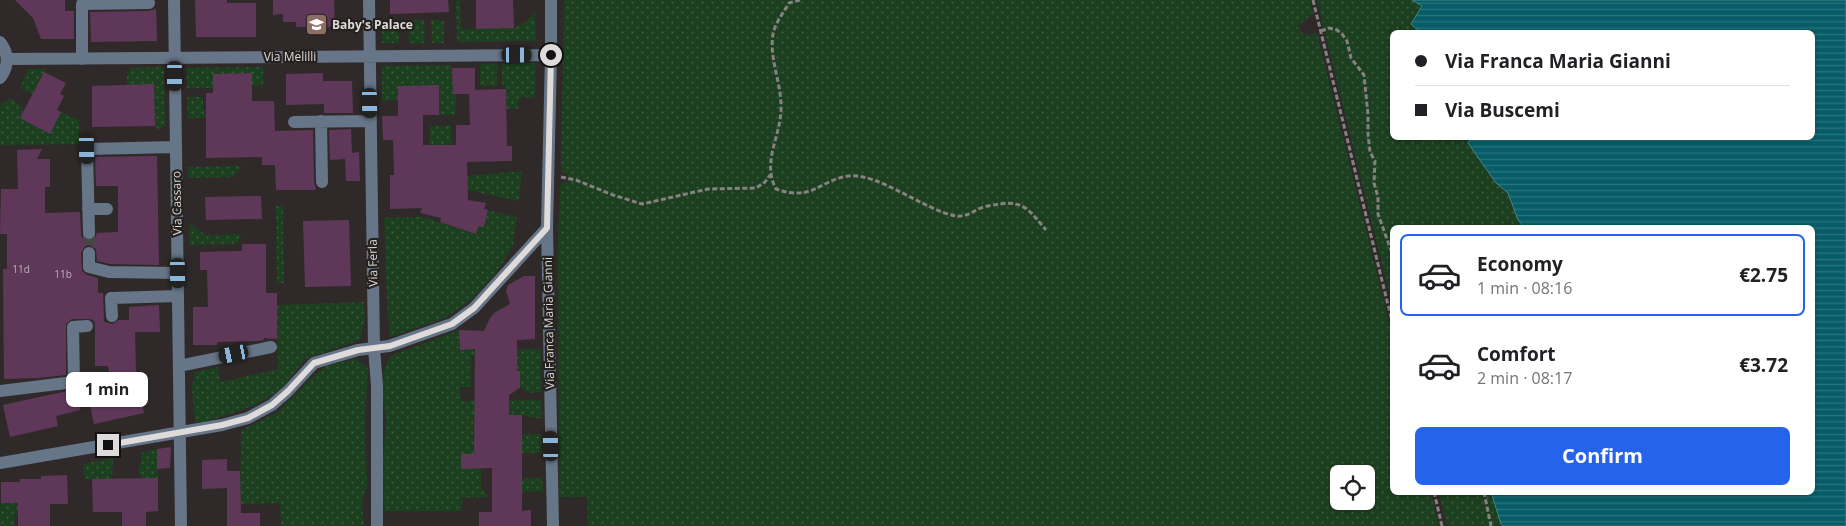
<!DOCTYPE html>
<html lang="en">
<head>
<meta charset="utf-8">
<style>
  :root { --surface:#fff; --page:#f6f6f6; --text:#202124; --muted:#757577; --line:#e0e0e0; --accent:#2563eb }
  body { margin:0; font-family:"Open Sans",sans-serif; background:var(--page); color:var(--text); height:100vh; display:flex; flex-direction:column; font-size:19px; white-space:nowrap }
  * { box-sizing:border-box; margin:0 }
  p { font-size:16px; color:var(--muted) }
  .icon { flex:none; width:28px; height:28px; fill:none; stroke:currentColor; stroke-width:2; stroke-linecap:round; stroke-linejoin:round }
  .map { position:relative; flex:1; overflow:hidden }
  .sheet { position:absolute; left:1390px; top:225px; width:425px; height:270px; display:flex; flex-direction:column; background:var(--surface); border-radius:8px; box-shadow:0 1px 4px #0004 }
  .sheet>* { flex:none }
  .top-card { position:absolute; left:1390px; top:30px; width:425px; height:110px; border-radius:8px; box-shadow:0 1px 4px #0004; display:grid; align-content:center; height:110px; padding:0 25px; background:var(--surface) }
  .fabs { position:absolute; left:1330px; top:465px; display:grid; gap:10px }
  .fabs a { display:grid; place-items:center; width:45px; height:45px; border-radius:8px; background:var(--surface); box-shadow:0 1px 4px #0004; font-size:25px }
  .end { position:absolute; width:22px; height:22px; margin:-11px; border:6px solid #dedbda; background:#111; box-shadow:0 0 0 2px #111 }
  .from { border-radius:50% }
  .bubble { position:absolute; height:35px; border-radius:8px; background:var(--surface); box-shadow:0 1px 4px #0004; font-size:16px; font-weight:700; line-height:35px; text-align:center }
  .car { position:absolute; width:15px; height:30px; margin:-15px -8px; border-radius:6px; box-shadow:0 0 4px 1px #0007; background:linear-gradient(#222 24%,#8ab4d8 0 40%,#222 0 76%,#8ab4d8 0 86%,#222 0) }
  .top-card b { display:flex; align-items:center; gap:18px; height:48px; font-size:19px }
  .top-card b+b { border-top:1px solid var(--line) }
  .top-card i { width:12px; height:12px; background:var(--text) }
  ul { padding:9px 0 0; list-style:none }
  li { display:flex; align-items:center; gap:15px; height:82px; margin:0 10px 8px; padding:0 15px; border:2px solid transparent; border-radius:8px }
  li div { flex:1 }
  li b { display:block; font-size:19px }
  li em { font-style:normal; font-weight:700 }
  li.selected { border-color:var(--accent) }
  li>.icon { width:45px; height:45px; stroke-width:1.5 }
  .action { display:flex; gap:10px; margin-top:auto; padding:10px 25px }
  .action a { flex:1; height:58px; border-radius:8px; background:var(--accent); color:#fff; font-size:20px; font-weight:700; line-height:58px; text-align:center }
  .map>svg:first-child { display:block }
  .grass { fill:url(#grass-dots); fill-rule:evenodd }
  .water { fill:url(#water-rules); stroke:#47838a }
  .building { fill:#5f3859 }
  .lines { fill:none; stroke-linecap:round; stroke-linejoin:round }
  .minor-tunnel { stroke:#494544; stroke-width:12; stroke-dasharray:12 6; stroke-linecap:butt }
  .path { stroke:#858180; stroke-width:3; stroke-dasharray:5 2.5; stroke-linecap:butt }
  .minor { stroke:#667587; stroke-width:12 }
  .route { stroke:#dedbda; stroke-width:6 }
  .labels { text-anchor:middle; stroke-width:4.5; stroke-linejoin:round; paint-order:stroke }
  .number-label { font-size:10px; fill:#beb2ba }
  .poi-label { font-size:12px; font-weight:bold; fill:#dedbda; stroke:#25211f; text-anchor:start }
  .street-label { font-size:12px; fill:#dedbda; stroke:#25211f }
</style>
</head>
<body>
<div class="map">
<svg width="1846" height="526" viewBox="0 0 1846 526">
  <defs>
    <pattern id="grass-dots" width="8" height="8" patternUnits="userSpaceOnUse" patternTransform="scale(1.25)"><rect width="8" height="8" fill="#1c3f1f"/><path d="M2 2h.1M6 6h.1" fill="none" stroke="#3d5a3f" stroke-width="1.8" stroke-linecap="round"/></pattern>
    <pattern id="water-rules" width="6" height="5" patternUnits="userSpaceOnUse" patternTransform="scale(1.25)"><rect width="6" height="5" fill="#065d67"/><path d="M0 2.5h6" fill="none" stroke="#2a747c"/></pattern>
  </defs>
  <rect width="100%" height="100%" fill="#2f2a29"/>
  <path class="grass" d="M456,0H460L461,29L514,28L527,21L535,12L536,41L457,42Z
    M564,0H1310L1313,14L1298,26L1304,35L1317,33L1392,335V492L1431,493L1439,526H588L587,497H559L558,242L560,185L567,181L568,175L561,171ZM1339,474H1366V501H1339Z
    M1317,0H1412L1423,6L1411,24L1420,32H1392V138H1471L1468,143L1496,183L1508,193L1518,220L1524,227L1392,228V305Z
    M424,19L425,43H409L408,20Z
    M431,19L444,21V43H432Z
    M382,21H398L399,43H382Z
    M536,63L535,98L519,97L518,109H507L506,86H502V64Z
    M480,64H497V86H480Z
    M452,65L453,94H456V115H439V105L398,86V100L382,101V66Z
    M164,67L165,125L159,130L155,126L127,85V72L131,68Z
    M263,67V86H252V73L214,74L213,88H187V68Z
    M28,69H46L32,94L20,88Z
    M187,97H203V110H252V117L188,118Z
    M11,98L24,109L20,118L49,134L61,112L79,120V144L0,145V105Z
    M451,125L452,148H437V145H429L430,126Z
    M242,166L234,177L188,178V167Z
    M522,171L519,201L468,190L467,176Z
    M276,206H283L284,283H277Z
    M488,210L517,217L513,246L497,272L471,300L445,318L390,337L387,301L384,218L418,217L420,216L476,234L478,226L484,227Z
    M189,223L206,235L242,234L237,244L189,245Z
    M364,302L365,319L360,340L305,359L282,389L255,405L206,422H195L192,389L194,372L218,367L221,382L278,369L277,305Z
    M459,330L460,350L541,349V392L528,393L520,387V372L517,371L516,356H471V387H460L461,401L541,400L542,419L522,415L473,416L474,454H461V468L481,467V488L488,497L462,498V511H384L383,458L386,421L382,392L384,370L390,356Z
    M356,359L368,368L365,421L367,486L362,503L364,526H281L280,503L240,504L241,430L278,412L309,380L327,365Z
    M523,434H542V453H496V443H522Z
    M157,449L158,478H142L138,471L141,462V453Z
    M113,458L112,479H84L83,464Z
    M522,478H542L543,491L522,492Z
    M1439,493H1492L1501,524L1503,526H1447Z
    M0,503H18V514L15,515L14,526H0Z"/>
  <path class="water" d="M1412,0H1846V526H1503L1501,524L1492,495V492H1812V228L1524,227L1518,220L1508,193L1496,183L1468,143L1471,138H1812V32H1420L1411,24L1422,6Z"/>
  <path class="building" d="M15,0H65V11H74V39H41L33,18Z
    M195,0H227V3H256V37H196Z
    M273,0H334L335,27H296V22H283V14L273,15Z
    M390,0H448L449,12L390,14Z
    M476,0H513L514,28L476,29Z
    M156,9L157,41L91,42L90,12L149,11Z
    M452,68H475V90L506,89L507,146H512V161L467,162L468,200L486,203L484,209L488,210L484,227L478,226L476,234L440,222L441,218L420,213L422,208L390,209V175H394L393,140H383L382,116H398V86L439,85V115H423V145H456V125H470L469,94H453Z
    M44,72L66,83L60,94L64,96L57,110L61,112L50,134L20,118Z
    M252,73V101H274L275,131L313,130L314,182L316,190H276L275,165H262V157L206,158V93H213V74Z
    M323,73V81H352L353,113H324V104L286,105V74Z
    M154,84L155,126L92,127V86Z
    M351,129L352,153L359,152L360,181H346L345,159L330,160L329,130Z
    M42,149L37,159H50V187H45V213L80,212L81,233L82,238L89,241L94,240L97,233L118,232V186H96L95,157L157,156L159,265L110,264L97,261L96,249L89,245L85,246L81,253L82,271L87,275L98,278V293H103L104,321H102L112,324L119,320H129V307L159,305L160,332H135L136,375L144,413L94,424L88,396L113,390L108,366H95V325L94,321L90,319H72L66,324V375L38,378L4,379L3,269H7V234H0L1,189H18L17,150Z
    M261,196L262,219L206,220L205,197Z
    M349,220L351,286L305,287L303,221Z
    M242,244H266V293H277V339L264,338V340L259,341L217,342V345H193V307H208L207,270H200V252L242,251Z
    M524,276H535V339L517,340V371H520V388L509,395V415H522V511L531,510V526H479V512H492V468L461,469V454H474L475,349L460,350L459,330L484,331L490,318L494,313L510,304L506,291L508,285Z
    M81,388L80,410L56,416L58,426L10,437L3,405Z
    M171,447L170,468L157,469V449Z
    M227,459V471H240L241,513H260V526H227V488L202,489V460Z
    M67,475L68,504H50V526H18V503H1V482H20V479H41V476Z
    M158,478V511L146,512V526H122V512H93L92,479Z"/>
  <g class="lines">
    <path class="minor-tunnel" d="M89,233V253"/>
    <path class="path" d="M800,0L789,3C784,12 775,23 773,34C769,58 781,82 781,106C782,135 761,161 776,189C813,202 819,180 849,176C877,172 926,211 956,216C966,217 972,212 981,208C986,206 994,205 1000,204C1025,200 1031,213 1046,230
      M1313,0L1392,321
      M1321,31L1329,28L1337,30L1342,34L1347,41L1351,58L1364,75L1368,115V134L1370,152L1375,161L1374,183L1378,197V214L1392,253
      M561,177L576,180L613,195L642,204L708,189L756,188L765,182L770,175
      M1434,492L1442,526
      M1484,492L1491,526"/>
    <path class="minor" d="M174,0L181,526
      M369,0L374,348L377,386V526
      M551,0V55L547,228L553,526
      M0,42C9,53 9,67 0,78
      M7,59L551,55
      M82,59V4L149,3
      M321,121L322,182
      M294,122L371,121
      M88,209H107
      M89,233L87,149L176,147
      M89,253V267L109,272L178,273
      M112,316L111,298L178,296
      M179,366L271,347
      M0,391L74,382L73,327L87,326
      M0,463L222,425L248,418L272,405L288,391L314,363L358,350L389,346L452,324L474,308L547,228"/>
  </g>
  <g class="lines">
    <path class="route" d="M108,445L222,425L248,418L272,405L288,391L314,363L358,350L390,346L452,324L474,308L547,228L551,55"/>
  </g>
  <defs>
    <symbol id="school-square" viewBox="-11 -11 22 22"><rect x="-9" y="-9" width="18" height="18" rx="4" fill="#8d6e63" stroke="#25211f"/><path d="M0-5L7-2L0 1L-7-2ZM-4 1L0 2.5L4 1V4Q0 6-4 4Z" fill="#fff"/></symbol>
  </defs>
  <g fill-rule="evenodd">
    <use href="#school-square" x="304" y="12" width="25" height="25"/>
  </g>
  <g class="labels">
    <g class="number-label">
      <text x="21" y="273">11d</text>
      <text x="63" y="278">11b</text>
    </g>
    <g class="poi-label">
      <text x="332" y="29">Baby's Palace</text>
    </g>
    <g class="street-label">
      <text x="290" y="61">Via Melilli</text>
      <text transform="translate(177 203) rotate(-91)" y="4">Via Cassaro</text>
      <text transform="translate(373 263) rotate(-91)" y="4">Via Ferla</text>
      <text transform="translate(549 323) rotate(-91)" y="4">Via Franca Maria Gianni</text>
    </g>
  </g>
</svg>
<div class="fabs">
<a><svg class="icon" aria-label="locate" viewBox="0 0 24 24"><circle cx="12" cy="12" r="6"/><path d="M12 2v4M12 18v4M2 12h4M18 12h4"/></svg></a>
</div>
<i class="end from" style="left:551px;top:55px"></i>
<i class="end" style="left:108px;top:445px"></i>
<div class="bubble" style="left:66px;top:372px;width:82px">1 min</div>
<i class="car" style="left:517px;top:55px;rotate:90deg"></i>
<i class="car" style="left:175px;top:76px;rotate:180deg"></i>
<i class="car" style="left:370px;top:103px;rotate:179deg"></i>
<i class="car" style="left:87px;top:149px;rotate:179deg"></i>
<i class="car" style="left:178px;top:273px;rotate:179deg"></i>
<i class="car" style="left:234px;top:354px;rotate:258deg"></i>
<i class="car" style="left:551px;top:446px;rotate:359deg"></i>
<div class="top-card">
<b><i class="from"></i>Via Franca Maria Gianni</b>
<b><i></i>Via Buscemi</b>
</div>
<section class="sheet">
<ul>
<li class="selected"><svg class="icon" aria-label="car" viewBox="0 0 24 24"><path d="M5 17H2v-5l4-1 3-4h7l3 4 3 1v5h-3M9 17h6M6 11h13"/><circle cx="7" cy="17" r="2"/><circle cx="17" cy="17" r="2"/></svg><div><b>Economy</b><p>1 min · 08:16</p></div><em>€2.75</em></li>
<li><svg class="icon" aria-label="car" viewBox="0 0 24 24"><path d="M5 17H2v-5l4-1 3-4h7l3 4 3 1v5h-3M9 17h6M6 11h13"/><circle cx="7" cy="17" r="2"/><circle cx="17" cy="17" r="2"/></svg><div><b>Comfort</b><p>2 min · 08:17</p></div><em>€3.72</em></li>
</ul>
<div class="action"><a>Confirm</a></div>
</section>
</div>
</body>
</html>
